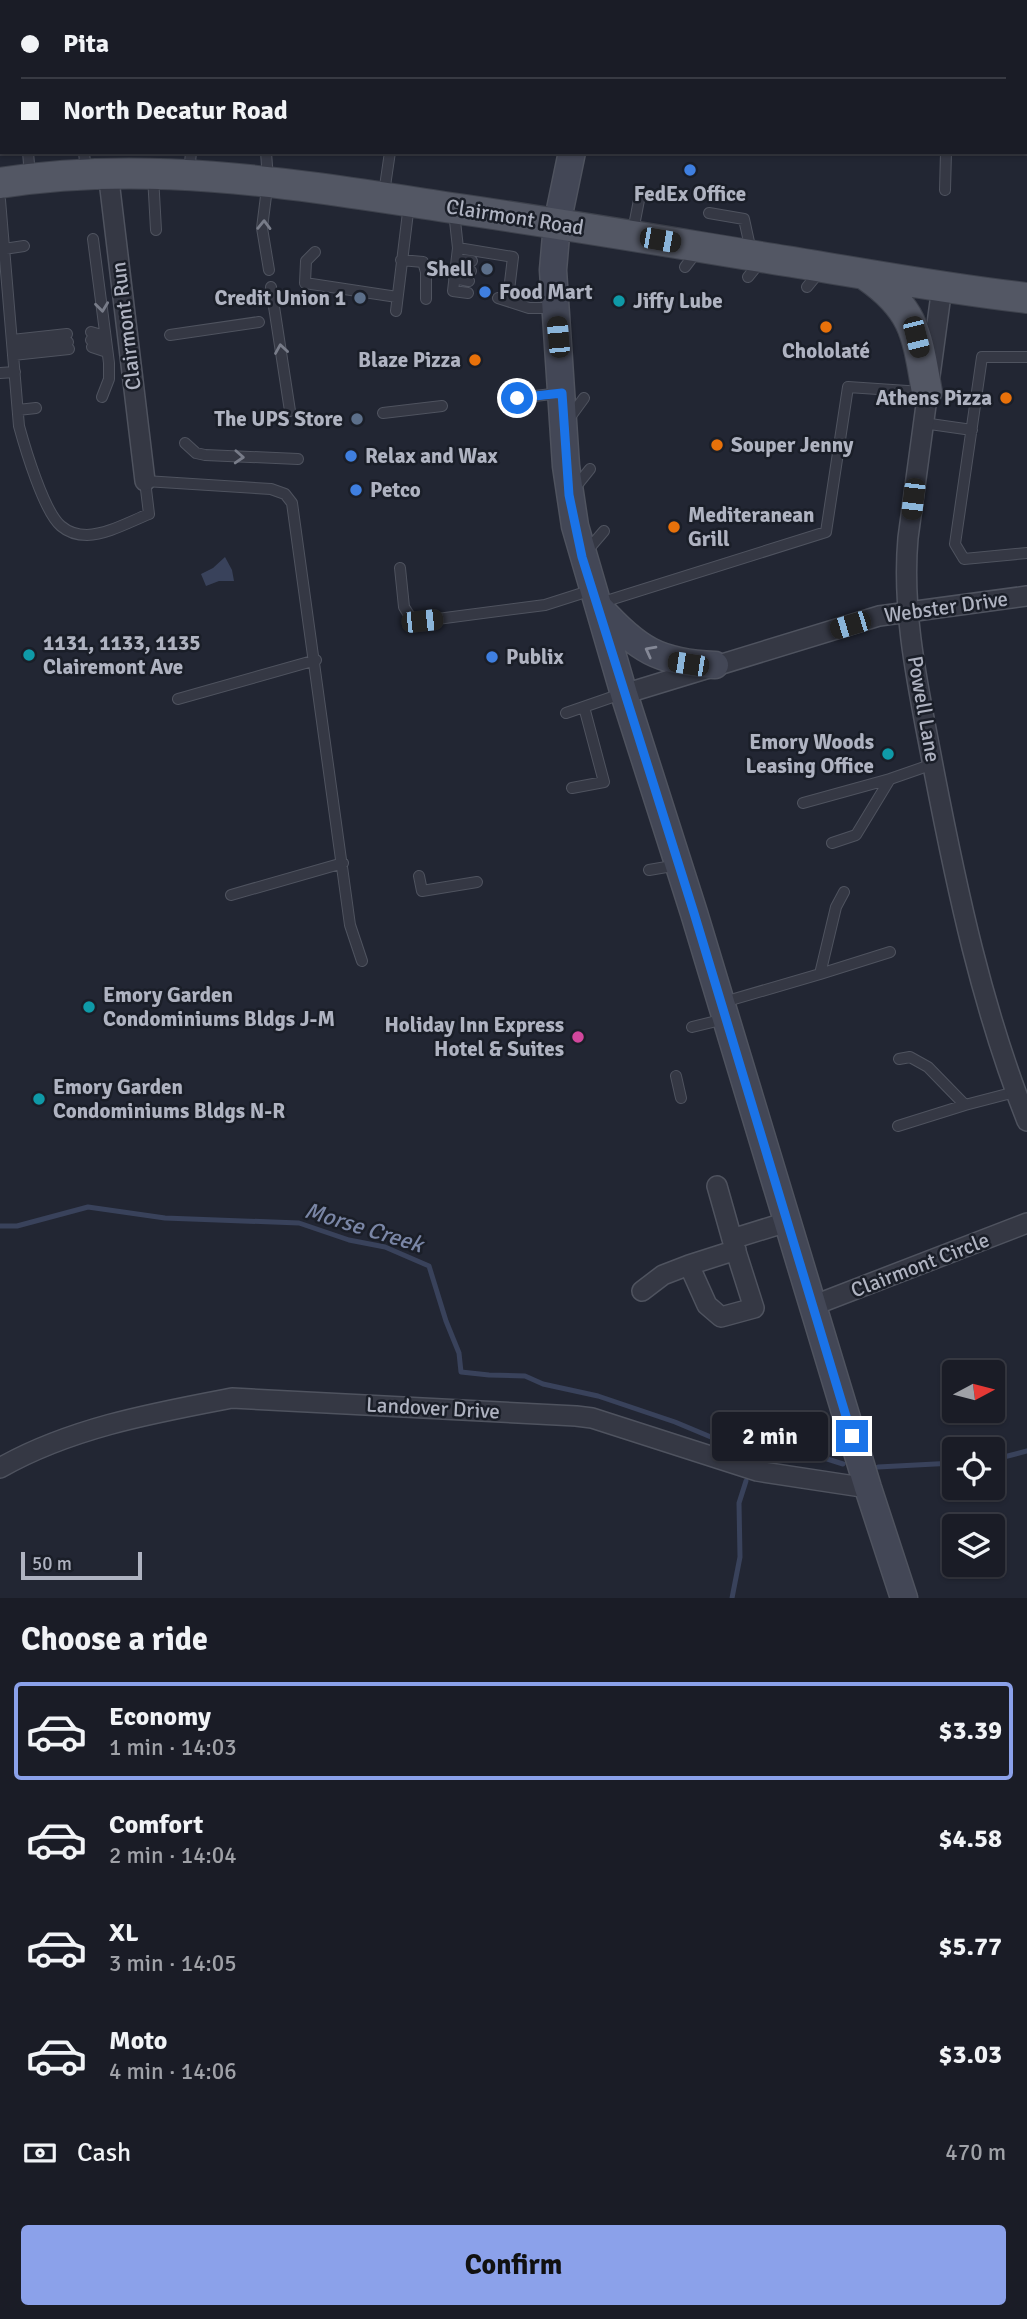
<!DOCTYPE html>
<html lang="en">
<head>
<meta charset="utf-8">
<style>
  :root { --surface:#1a1c26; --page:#23252e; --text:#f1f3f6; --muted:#9fa1a7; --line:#383a43; --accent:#8ba1ea }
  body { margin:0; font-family:Signika,sans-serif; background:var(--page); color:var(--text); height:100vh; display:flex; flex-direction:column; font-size:26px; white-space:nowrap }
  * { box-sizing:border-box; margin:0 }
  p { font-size:23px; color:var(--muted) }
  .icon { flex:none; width:38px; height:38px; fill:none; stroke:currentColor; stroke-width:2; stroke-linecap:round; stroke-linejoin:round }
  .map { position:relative; height:1598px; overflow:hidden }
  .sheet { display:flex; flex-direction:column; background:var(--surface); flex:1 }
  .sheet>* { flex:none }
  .banner { position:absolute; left:0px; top:0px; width:1027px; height:154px; box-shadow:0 2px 5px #0004,0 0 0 2px var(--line); display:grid; align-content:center; height:154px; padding:0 21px; background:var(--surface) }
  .needle { width:46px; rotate:83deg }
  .tools { position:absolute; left:942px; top:1360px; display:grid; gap:14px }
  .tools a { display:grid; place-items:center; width:63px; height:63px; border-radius:7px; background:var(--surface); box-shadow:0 2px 5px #0004,0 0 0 2px var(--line); font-size:35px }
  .scale { position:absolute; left:21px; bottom:18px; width:121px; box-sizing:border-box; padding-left:7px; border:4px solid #afb3c1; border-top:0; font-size:19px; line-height:24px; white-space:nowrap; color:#afb3c1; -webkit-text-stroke:5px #1a1e28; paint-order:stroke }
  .end { position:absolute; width:32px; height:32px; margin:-16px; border:9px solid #1a73e8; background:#fff; box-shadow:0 0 0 4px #fff }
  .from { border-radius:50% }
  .bubble { position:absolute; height:49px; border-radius:7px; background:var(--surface); box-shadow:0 2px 5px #0004,0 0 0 2px var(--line); font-size:23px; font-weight:800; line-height:49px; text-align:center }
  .car { position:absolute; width:21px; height:42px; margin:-21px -10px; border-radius:9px; box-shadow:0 0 5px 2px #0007; background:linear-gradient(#222 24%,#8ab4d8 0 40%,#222 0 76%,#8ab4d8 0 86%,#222 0) }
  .banner b { display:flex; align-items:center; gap:24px; height:66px; font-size:26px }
  .banner b+b { border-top:2px solid var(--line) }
  .banner i { width:18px; height:18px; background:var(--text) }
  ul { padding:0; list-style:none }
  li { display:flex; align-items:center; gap:21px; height:98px; margin:0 14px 10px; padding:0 7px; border:4px solid transparent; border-radius:7px }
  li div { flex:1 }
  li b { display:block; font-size:26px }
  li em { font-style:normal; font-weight:800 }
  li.active { border-color:var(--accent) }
  li>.icon { width:63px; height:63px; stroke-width:1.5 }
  h2 { padding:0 21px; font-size:32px; line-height:84px }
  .pay { display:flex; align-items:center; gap:18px; height:77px; padding:0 21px; font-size:26px }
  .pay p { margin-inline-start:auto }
  .cta { display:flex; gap:14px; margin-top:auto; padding:14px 21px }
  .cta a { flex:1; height:80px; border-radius:7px; background:var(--accent); color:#111; font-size:28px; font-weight:800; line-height:80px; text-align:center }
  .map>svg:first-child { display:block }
  .water { fill:#39425b }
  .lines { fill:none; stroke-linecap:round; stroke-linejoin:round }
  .stream { stroke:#39425b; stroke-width:5 }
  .service-casing { stroke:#4f535f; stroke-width:12 }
  .minor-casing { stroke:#4f535f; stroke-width:22 }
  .secondary-casing { stroke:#4f535f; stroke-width:29 }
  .primary-casing { stroke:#3e424d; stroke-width:32 }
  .service { stroke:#353844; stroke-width:10 }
  .minor { stroke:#353844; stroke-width:19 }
  .secondary { stroke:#434756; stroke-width:26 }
  .primary { stroke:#535764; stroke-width:30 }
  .oneway { stroke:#787c89 }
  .oneway2 { stroke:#848896 }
  .route { stroke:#1a73e8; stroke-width:9 }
  .shop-dot { fill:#3f7fe0; stroke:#1a1e28; stroke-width:2.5 }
  .service-dot { fill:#5c6f8a; stroke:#1a1e28; stroke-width:2.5 }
  .culture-dot { fill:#0f9aa8; stroke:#1a1e28; stroke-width:2.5 }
  .food-dot { fill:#e8710a; stroke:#1a1e28; stroke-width:2.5 }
  .hotel-dot { fill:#d1479c; stroke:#1a1e28; stroke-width:2.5 }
  .labels { text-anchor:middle; stroke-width:5; stroke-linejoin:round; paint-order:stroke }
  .poi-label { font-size:21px; font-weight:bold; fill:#afb3c1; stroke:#1a1e28; text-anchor:start }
  .street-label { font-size:21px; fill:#afb3c1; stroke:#1a1e28 }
  .water-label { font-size:23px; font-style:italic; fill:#7a86a6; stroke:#1a1e28 }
</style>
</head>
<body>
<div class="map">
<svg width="1027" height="1598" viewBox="0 0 1027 1598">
  <rect width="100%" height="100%" fill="#222633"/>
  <path class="water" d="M225,557L232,570L234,581H219L206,586L201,574L213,568Z"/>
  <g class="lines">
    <path class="stream" d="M0,1226H17L88,1207L165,1218L299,1223L349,1240L385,1247L429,1266L446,1321L459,1353L461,1372L489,1375L525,1376L543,1384L598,1396L675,1422L754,1455
      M753,1457H821L843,1464
      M992,1460L1027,1451
      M878,1467L954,1463
      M732,1598L740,1557L739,1503L746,1481"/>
    <defs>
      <path id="service" d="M187,0V2
        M330,0V2
        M632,0L637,2
        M451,2V0
        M0,21H2
        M0,44L2,62
        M28,152L30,176
        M84,152L86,173
        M266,152L268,180L262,228L269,270
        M189,174L191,152
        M153,176L156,230
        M945,190L946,152
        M384,193L390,152
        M0,200L19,426C25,448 44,512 61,526C68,532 78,535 87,535C108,534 129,522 149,514L145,481L271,489L285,494L292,503L350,925L362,961
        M454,212L458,248L453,291L468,293
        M709,213L744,219L751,251
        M633,231L639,200
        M93,239L109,363V379L102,397
        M458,248L513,257L508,299
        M4,249L24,246
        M315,252L306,261L305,283L397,297
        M457,259L472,261
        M401,260L423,262L426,272V299
        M685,267L698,250
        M456,268L471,271
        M748,277L761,261
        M454,278L469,281
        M271,287L290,411
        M807,287L821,270
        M498,298L529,308H555
        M396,311L409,204
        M91,332L105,336
        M170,335L259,322
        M12,340L67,334
        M91,340L106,343
        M13,347L68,342
        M92,347L107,352
        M13,355L69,349
        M1027,357H982L955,544L964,559L1027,553
        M0,373L15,372
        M517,398L561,393
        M18,410L36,408
        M383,413L442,406
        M568,420L584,398
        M923,423L972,430
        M185,443L196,453L205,455L298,459
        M574,489L590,469
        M586,552L604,531
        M400,568L404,607L411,618L422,621L545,605L592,590
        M600,603L826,532L848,387L922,392
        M178,699L316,660
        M566,713L621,694
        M572,788L604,782L584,707
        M803,803L890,779
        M832,843L856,835L890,779L933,764
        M649,870L678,865
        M419,876L422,891L477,882
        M231,895L343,863
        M820,974L890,952
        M724,1002L820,974L836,907L844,892
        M692,1027L725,1019
        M899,1059L910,1057L928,1067L965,1105L1015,1092
        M676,1076L681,1098
        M898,1126L965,1105"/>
      <path id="minor" d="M108,172L145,481
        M942,287L908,538C901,616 920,695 934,771C957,890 982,1008 1027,1121
        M624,694L879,616L1027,596
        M717,1186L732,1239
        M689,1265L736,1250
        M642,1291L663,1275L689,1265L707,1305L721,1317L754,1308L732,1239L787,1222
        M812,1306L1027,1223
        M0,1468C70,1428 153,1413 232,1398L576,1416L592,1418L757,1471L868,1488"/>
      <path id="secondary" d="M609,2V0
        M572,152L557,224L553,270L566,466L575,526L624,694L694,913L868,1488L904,1598
        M600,608C637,649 659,663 715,665"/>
      <path id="primary" d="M0,183C152,159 301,185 452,208C564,224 675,243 786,261C866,274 946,289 1027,298
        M867,276C916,310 917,336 927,392"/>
    </defs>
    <use href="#service" class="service-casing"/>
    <use href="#minor" class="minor-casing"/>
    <use href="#secondary" class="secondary-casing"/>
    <use href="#primary" class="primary-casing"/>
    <use href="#service" class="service"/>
    <use href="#minor" class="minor"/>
    <use href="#secondary" class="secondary"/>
    <use href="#primary" class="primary"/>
  </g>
  <defs><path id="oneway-chevron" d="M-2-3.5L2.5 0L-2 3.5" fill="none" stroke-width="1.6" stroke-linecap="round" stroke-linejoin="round" transform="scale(1.75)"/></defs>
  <g class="oneway">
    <use href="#oneway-chevron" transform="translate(264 225) rotate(-89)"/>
    <use href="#oneway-chevron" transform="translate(102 307) rotate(83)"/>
    <use href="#oneway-chevron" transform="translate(281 349) rotate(-99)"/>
    <use href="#oneway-chevron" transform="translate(239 457) rotate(3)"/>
  </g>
  <use class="oneway2" href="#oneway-chevron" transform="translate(650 651) rotate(-152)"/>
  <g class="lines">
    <path class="route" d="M517,398L562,393L569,495L582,557L694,913L852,1436"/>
  </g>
  <g class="shop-dot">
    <circle cx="690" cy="170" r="7"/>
    <circle cx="485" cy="292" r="7"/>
    <circle cx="351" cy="456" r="7"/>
    <circle cx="356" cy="490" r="7"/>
    <circle cx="492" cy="657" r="7"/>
  </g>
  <g class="service-dot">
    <circle cx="487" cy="269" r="7"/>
    <circle cx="360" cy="298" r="7"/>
    <circle cx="357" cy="419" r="7"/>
  </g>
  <g class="culture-dot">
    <circle cx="619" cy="301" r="7"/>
    <circle cx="29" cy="655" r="7"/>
    <circle cx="888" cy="754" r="7"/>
    <circle cx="89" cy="1007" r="7"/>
    <circle cx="39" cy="1099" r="7"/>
  </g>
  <g class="food-dot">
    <circle cx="826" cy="327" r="7"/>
    <circle cx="475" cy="360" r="7"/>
    <circle cx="1006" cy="398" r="7"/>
    <circle cx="717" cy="445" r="7"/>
    <circle cx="674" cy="527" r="7"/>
  </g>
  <circle class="hotel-dot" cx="578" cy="1037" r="7"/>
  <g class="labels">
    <g class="poi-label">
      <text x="690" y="201" text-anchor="middle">FedEx Office</text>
      <text x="473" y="276" text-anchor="end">Shell</text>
      <text x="499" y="299">Food Mart</text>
      <text x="346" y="305" text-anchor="end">Credit Union 1</text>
      <text x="633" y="308">Jiffy Lube</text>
      <text x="826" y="358" text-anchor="middle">Chololaté</text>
      <text x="461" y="367" text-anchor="end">Blaze Pizza</text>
      <text x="992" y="405" text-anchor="end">Athens Pizza</text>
      <text x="343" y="426" text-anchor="end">The UPS Store</text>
      <text x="731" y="452">Souper Jenny</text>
      <text x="365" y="463">Relax and Wax</text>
      <text x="370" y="497">Petco</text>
      <text x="688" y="522">Mediteranean<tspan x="688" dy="24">Grill</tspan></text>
      <text x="43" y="650">1131, 1133, 1135<tspan x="43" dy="24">Clairemont Ave</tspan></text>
      <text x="506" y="664">Publix</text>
      <text x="874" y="749" text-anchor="end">Emory Woods<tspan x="874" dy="24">Leasing Office</tspan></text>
      <text x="103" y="1002">Emory Garden<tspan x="103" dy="24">Condominiums Bldgs J-M</tspan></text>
      <text x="564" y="1032" text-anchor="end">Holiday Inn Express<tspan x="564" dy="24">Hotel &amp; Suites</tspan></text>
      <text x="53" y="1094">Emory Garden<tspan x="53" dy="24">Condominiums Bldgs N-R</tspan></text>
    </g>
    <g class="street-label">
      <text transform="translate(515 217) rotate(9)" y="7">Clairmont Road</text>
      <text transform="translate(126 326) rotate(-97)" y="7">Clairmont Run</text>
      <text transform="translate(946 607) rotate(-8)" y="7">Webster Drive</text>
      <text transform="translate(924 709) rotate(80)" y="7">Powell Lane</text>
      <text transform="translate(920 1265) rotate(-21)" y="7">Clairmont Circle</text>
      <text transform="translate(433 1408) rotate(3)" y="7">Landover Drive</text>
    </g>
    <g class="water-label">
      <text transform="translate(364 1227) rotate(17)" y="8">Morse Creek</text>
    </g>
  </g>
</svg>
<div class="tools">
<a><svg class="needle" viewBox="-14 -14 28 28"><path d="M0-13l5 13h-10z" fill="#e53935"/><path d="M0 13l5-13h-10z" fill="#9fa1a7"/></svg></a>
<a><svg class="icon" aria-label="locate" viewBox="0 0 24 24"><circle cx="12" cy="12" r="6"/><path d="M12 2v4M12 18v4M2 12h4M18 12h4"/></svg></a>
<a><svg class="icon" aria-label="layers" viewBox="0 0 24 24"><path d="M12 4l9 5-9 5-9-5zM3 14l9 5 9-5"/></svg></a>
</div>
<div class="scale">50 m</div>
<i class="end from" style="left:517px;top:398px"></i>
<i class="end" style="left:852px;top:1436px"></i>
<div class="bubble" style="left:712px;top:1412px;width:116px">2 min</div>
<i class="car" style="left:660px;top:240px;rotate:100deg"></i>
<i class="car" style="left:558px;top:337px;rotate:355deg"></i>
<i class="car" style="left:916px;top:337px;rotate:166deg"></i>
<i class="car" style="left:913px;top:499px;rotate:187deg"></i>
<i class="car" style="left:422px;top:621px;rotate:84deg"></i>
<i class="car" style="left:850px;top:625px;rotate:253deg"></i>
<i class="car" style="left:688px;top:664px;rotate:279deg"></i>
<div class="banner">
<b><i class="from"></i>Pita</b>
<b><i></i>North Decatur Road</b>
</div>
</div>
<section class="sheet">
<h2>Choose a ride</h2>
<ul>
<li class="active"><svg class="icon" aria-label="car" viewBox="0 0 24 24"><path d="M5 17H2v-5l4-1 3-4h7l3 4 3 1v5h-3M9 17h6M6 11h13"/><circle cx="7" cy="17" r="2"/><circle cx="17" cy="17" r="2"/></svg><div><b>Economy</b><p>1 min · 14:03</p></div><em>$3.39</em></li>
<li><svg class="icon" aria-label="car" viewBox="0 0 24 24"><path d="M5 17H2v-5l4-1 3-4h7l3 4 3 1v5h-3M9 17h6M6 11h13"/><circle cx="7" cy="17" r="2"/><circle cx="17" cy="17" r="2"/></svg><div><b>Comfort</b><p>2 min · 14:04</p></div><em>$4.58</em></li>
<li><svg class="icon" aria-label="car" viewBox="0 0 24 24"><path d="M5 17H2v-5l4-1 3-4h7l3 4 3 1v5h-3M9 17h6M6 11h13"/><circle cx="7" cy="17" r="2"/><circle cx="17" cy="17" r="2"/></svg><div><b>XL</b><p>3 min · 14:05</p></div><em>$5.77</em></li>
<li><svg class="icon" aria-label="car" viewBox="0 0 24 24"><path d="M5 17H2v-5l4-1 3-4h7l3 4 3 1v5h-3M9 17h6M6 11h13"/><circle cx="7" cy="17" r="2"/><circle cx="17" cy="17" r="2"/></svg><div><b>Moto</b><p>4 min · 14:06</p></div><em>$3.03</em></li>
</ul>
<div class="pay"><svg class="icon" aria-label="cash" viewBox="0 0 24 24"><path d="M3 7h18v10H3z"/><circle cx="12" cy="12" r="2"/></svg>Cash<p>470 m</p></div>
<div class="cta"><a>Confirm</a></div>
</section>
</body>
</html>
